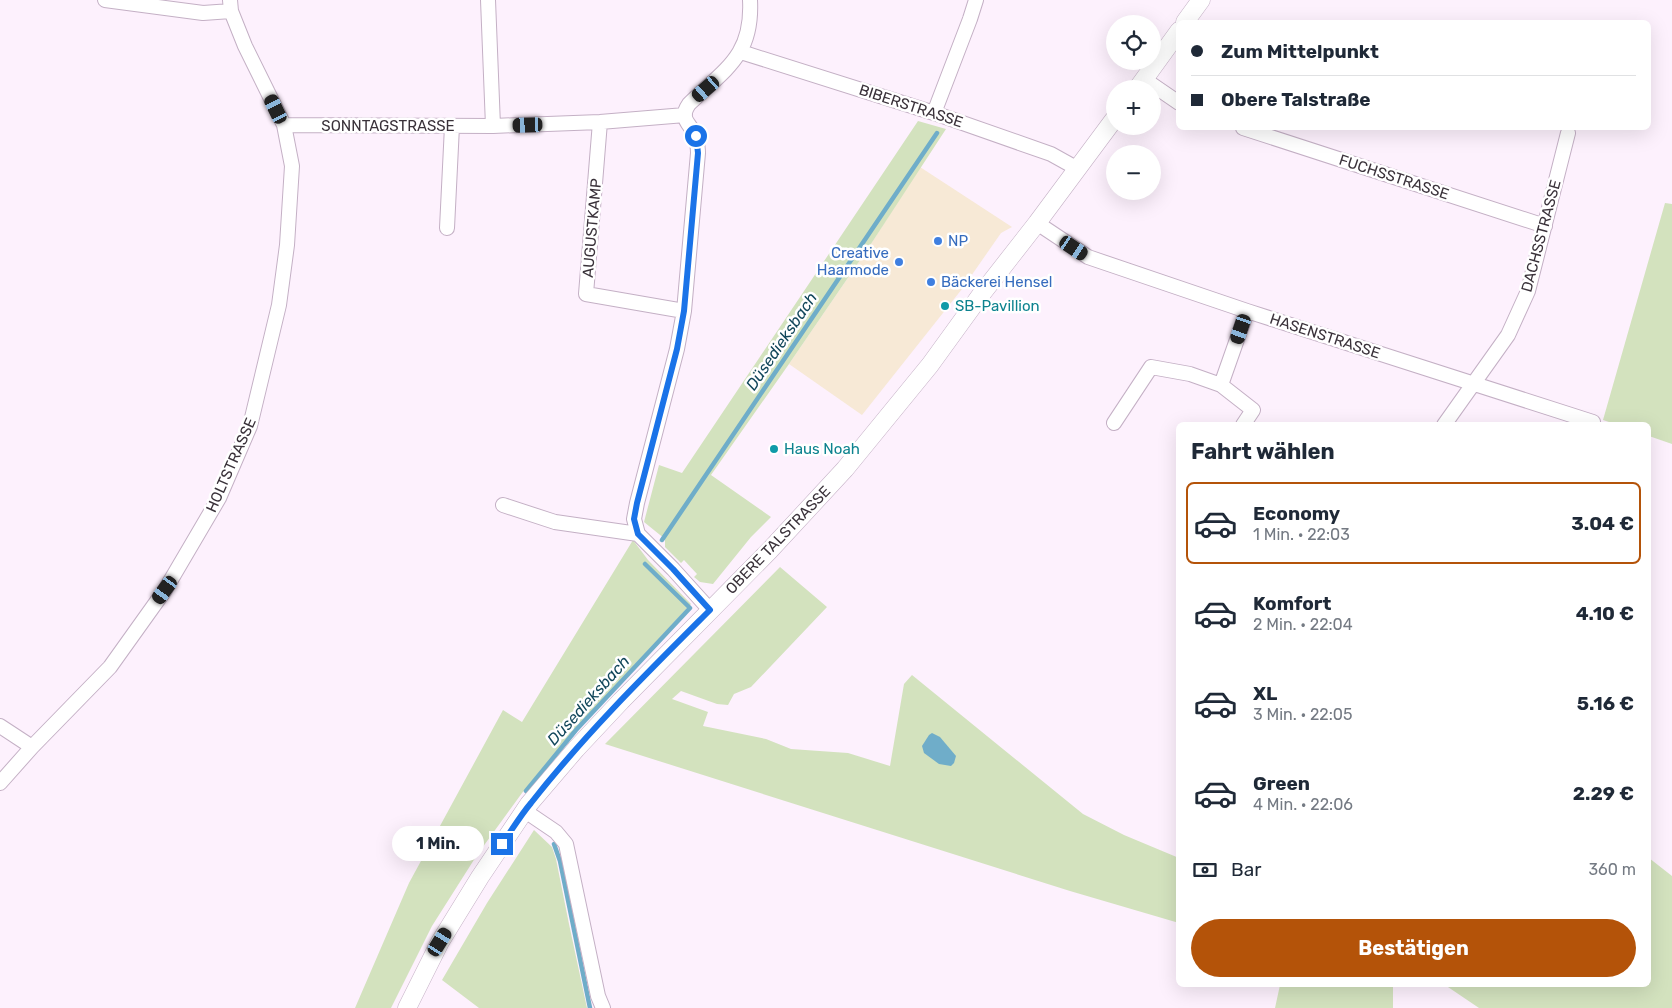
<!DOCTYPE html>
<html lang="de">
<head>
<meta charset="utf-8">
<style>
  :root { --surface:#fff; --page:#f2f2f3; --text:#1f2937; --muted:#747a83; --line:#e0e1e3; --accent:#b45309 }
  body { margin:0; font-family:Rubik,sans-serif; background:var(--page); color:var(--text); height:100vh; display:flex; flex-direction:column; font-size:19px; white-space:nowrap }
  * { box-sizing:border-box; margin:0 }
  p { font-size:16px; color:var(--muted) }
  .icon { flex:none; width:28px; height:28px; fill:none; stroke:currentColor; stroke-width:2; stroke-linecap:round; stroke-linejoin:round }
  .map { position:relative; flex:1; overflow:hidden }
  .details { position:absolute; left:1176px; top:422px; width:475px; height:565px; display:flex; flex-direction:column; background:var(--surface); border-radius:8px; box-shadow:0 5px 20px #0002 }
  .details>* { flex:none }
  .banner { position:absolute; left:1176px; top:20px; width:475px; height:110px; border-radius:8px; box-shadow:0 5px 20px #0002; display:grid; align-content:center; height:110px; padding:0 15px; background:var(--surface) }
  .buttons { position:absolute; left:1106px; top:15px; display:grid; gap:10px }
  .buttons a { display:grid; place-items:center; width:55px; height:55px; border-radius:50%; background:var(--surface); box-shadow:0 5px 20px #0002; font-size:25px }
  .end { position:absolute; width:22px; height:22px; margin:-11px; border:6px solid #1a73e8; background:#fff; box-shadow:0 0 0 2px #fff }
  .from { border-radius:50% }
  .bubble { position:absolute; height:35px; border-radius:18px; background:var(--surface); box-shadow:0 5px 20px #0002; font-size:16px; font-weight:700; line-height:35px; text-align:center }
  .car { position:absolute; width:15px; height:30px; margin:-15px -8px; border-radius:6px; box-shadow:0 0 4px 1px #0007; background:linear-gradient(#222 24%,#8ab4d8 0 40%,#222 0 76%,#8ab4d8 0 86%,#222 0) }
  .banner b { display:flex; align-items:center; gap:18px; height:48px; font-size:19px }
  .banner b+b { border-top:1px solid var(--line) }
  .banner i { width:12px; height:12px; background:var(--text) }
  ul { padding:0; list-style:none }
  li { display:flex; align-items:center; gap:15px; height:82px; margin:0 10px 8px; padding:0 5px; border:2px solid transparent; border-radius:8px }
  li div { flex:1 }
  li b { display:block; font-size:19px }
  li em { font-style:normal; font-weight:700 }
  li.active { border-color:var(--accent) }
  li>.icon { width:45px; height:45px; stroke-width:1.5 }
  h2 { padding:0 15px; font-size:22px; line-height:60px }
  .pay { display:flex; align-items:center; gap:12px; height:55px; padding:0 15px; font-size:19px }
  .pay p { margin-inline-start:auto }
  .action { display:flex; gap:10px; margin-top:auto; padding:10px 15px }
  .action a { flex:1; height:58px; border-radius:30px; background:var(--accent); color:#fff; font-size:20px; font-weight:700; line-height:58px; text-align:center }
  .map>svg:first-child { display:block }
  .commercial { fill:#f7e9d6 }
  .green { fill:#d3e2be }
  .water { fill:#6fadc9 }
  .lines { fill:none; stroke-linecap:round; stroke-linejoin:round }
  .stream { stroke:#6fadc9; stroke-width:4.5 }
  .minor-casing { stroke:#c4b0c5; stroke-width:16 }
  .tertiary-casing { stroke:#c4b0c5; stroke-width:19 }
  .minor { stroke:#fff; stroke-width:14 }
  .tertiary { stroke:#fff; stroke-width:18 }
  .route { stroke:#1a73e8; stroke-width:6 }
  .shop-dot { fill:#3f7fe0; stroke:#fff; stroke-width:2 }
  .culture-dot { fill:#0f9aa8; stroke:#fff; stroke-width:2 }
  .labels { text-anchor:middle; stroke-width:5; stroke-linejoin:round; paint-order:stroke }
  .street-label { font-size:15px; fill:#3a323a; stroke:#fff }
  .shop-label { font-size:15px; fill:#366cbe; stroke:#fff; text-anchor:start }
  .culture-label { font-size:15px; fill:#0d838f; stroke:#fff; text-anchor:start }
  .water-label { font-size:16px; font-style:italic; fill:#12475b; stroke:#fff }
</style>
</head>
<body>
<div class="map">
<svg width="1672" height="1008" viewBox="0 0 1672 1008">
  <rect width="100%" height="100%" fill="#fdf1fd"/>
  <path class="commercial" d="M920,167L1012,227L1001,233L962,289L862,415L789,364L869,247Z"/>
  <path class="green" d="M918,121L946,129L869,247L789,364L711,475L771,517L751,537L713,584L700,582L694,577L697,574L684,560L681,563L665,547V539L644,522L659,465L682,473Z
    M1665,203L1672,204V444L1649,436V425H1618L1603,420Z
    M633,540L648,560L691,604L575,729L522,793L477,855L432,926L391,1008H355L409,883L503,710L522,722Z
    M780,567L827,607L751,687L734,694L728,705L717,704L681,691L672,699L708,712L703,726L766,739L791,749L848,753L890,766L904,684L912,675L1083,814L1124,835L1179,858V923L1070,891L605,744Z
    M534,830L552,847L556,859L569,924L587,1008H479L442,980L487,903Z
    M1649,858L1672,876V1008H1479L1445,985H1649Z
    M1280,985H1393V1008H1275Z"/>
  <path class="water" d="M932,733L940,737L956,756L954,763L951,766L939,764L924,753L922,746L929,735Z"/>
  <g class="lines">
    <path class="stream" d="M662,540L937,133
      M526,791L576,730L690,608L645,564
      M554,844L560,861L590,1008"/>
    <defs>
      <path id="minor" d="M105,0L203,13L231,11
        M488,0L493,126
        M741,52L934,113L1051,154L1078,169
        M1144,79L1179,103
        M934,113L970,19L976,0
        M600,122L586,294L684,311
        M284,125L493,126L600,122L685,115
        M1243,128L1545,226
        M1037,223L1088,257L1247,311L1593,422
        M447,228L452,126
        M1221,385L1247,311
        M1114,423L1151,367L1190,374L1221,385L1253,410L1243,425
        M1444,425L1508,335L1528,291L1568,133
        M503,505L555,522L638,534
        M710,610L673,569L638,534L634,519L637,503L677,349L684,311L698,153C698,148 697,142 696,137C691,123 678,120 689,104C725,69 753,56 750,0
        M0,726L32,747
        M0,783L32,747L110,667L165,590L219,498L250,426L279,305L287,245L292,166L284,125L245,46L231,11L230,0
        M525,811L556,832L566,844L598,996L603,1008"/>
      <path id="tertiary" d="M1185,22L1201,0
        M1137,89L1179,31
        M407,1008L440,942L480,877L529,804L576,749L621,701L770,550L845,469L930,365L980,296L1037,223L1115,118"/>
    </defs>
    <use href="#minor" class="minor-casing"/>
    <use href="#tertiary" class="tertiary-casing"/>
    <use href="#minor" class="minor"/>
    <use href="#tertiary" class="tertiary"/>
  </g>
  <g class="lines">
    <path class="route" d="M502,844C512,830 520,816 531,803C585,734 648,672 710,610L673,569L638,534L634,519L637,503L677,349L684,311L698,153L696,136"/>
  </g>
  <g class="shop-dot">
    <circle cx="938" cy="241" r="5"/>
    <circle cx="899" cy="262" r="5"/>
    <circle cx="931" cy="282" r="5"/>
  </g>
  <g class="culture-dot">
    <circle cx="945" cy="306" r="5"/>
    <circle cx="774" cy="449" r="5"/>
  </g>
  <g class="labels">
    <g class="street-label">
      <text transform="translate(911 106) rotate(18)" y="5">BIBERSTRASSE</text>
      <text x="388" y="131">SONNTAGSTRASSE</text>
      <text transform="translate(1394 177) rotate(18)" y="5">FUCHSSTRASSE</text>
      <text transform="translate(592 228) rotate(-85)" y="5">AUGUSTKAMP</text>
      <text transform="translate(1541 236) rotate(-75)" y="5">DACHSSTRASSE</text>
      <text transform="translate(1325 336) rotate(18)" y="5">HASENSTRASSE</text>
      <text transform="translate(231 465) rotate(-66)" y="5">HOLTSTRASSE</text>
      <text transform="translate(778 540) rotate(-46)" y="5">OBERE TALSTRASSE</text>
    </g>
    <g class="shop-label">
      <text x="948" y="246">NP</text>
      <text x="889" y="258" text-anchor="end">Creative<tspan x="889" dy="17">Haarmode</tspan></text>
      <text x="941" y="287">Bäckerei Hensel</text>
    </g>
    <g class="culture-label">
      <text x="955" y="311">SB-Pavillion</text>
      <text x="784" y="454">Haus Noah</text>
    </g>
    <g class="water-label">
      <text transform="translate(781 341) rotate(-56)" y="6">Düsedieksbach</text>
      <text transform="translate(588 700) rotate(-48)" y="6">Düsedieksbach</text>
    </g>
  </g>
</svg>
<div class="buttons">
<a><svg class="icon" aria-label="locate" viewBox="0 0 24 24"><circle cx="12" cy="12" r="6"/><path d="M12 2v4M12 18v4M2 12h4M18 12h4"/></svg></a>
<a>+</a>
<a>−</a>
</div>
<i class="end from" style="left:696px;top:136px"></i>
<i class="end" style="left:502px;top:844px"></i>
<div class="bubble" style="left:392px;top:826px;width:92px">1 Min.</div>
<i class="car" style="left:706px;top:89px;rotate:229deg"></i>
<i class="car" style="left:276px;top:109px;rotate:334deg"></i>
<i class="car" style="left:528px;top:125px;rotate:268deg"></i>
<i class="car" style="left:1074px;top:248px;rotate:124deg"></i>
<i class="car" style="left:1241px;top:329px;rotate:199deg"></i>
<i class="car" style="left:165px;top:590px;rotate:216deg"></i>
<i class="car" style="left:440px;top:942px;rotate:32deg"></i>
<div class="banner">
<b><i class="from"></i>Zum Mittelpunkt</b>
<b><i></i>Obere Talstraße</b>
</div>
<section class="details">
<h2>Fahrt wählen</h2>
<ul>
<li class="active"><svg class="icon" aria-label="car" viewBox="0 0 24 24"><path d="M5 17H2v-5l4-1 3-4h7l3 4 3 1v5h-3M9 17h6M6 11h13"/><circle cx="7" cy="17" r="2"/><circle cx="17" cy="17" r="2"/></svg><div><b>Economy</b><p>1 Min. · 22:03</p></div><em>3.04 €</em></li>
<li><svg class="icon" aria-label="car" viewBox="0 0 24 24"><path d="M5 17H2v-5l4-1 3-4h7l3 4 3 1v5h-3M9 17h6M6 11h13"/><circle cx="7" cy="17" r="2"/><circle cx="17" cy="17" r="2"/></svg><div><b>Komfort</b><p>2 Min. · 22:04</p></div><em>4.10 €</em></li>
<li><svg class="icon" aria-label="car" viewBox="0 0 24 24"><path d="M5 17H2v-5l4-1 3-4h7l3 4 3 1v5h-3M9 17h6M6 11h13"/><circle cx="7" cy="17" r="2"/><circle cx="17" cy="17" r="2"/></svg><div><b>XL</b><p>3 Min. · 22:05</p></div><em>5.16 €</em></li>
<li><svg class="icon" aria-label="car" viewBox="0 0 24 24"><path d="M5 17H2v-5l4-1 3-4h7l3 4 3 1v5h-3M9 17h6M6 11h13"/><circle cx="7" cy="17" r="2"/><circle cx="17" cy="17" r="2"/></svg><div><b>Green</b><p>4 Min. · 22:06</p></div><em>2.29 €</em></li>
</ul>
<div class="pay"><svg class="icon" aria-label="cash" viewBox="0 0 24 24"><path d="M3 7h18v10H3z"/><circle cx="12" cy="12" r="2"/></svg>Bar<p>360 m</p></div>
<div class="action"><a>Bestätigen</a></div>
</section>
</div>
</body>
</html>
